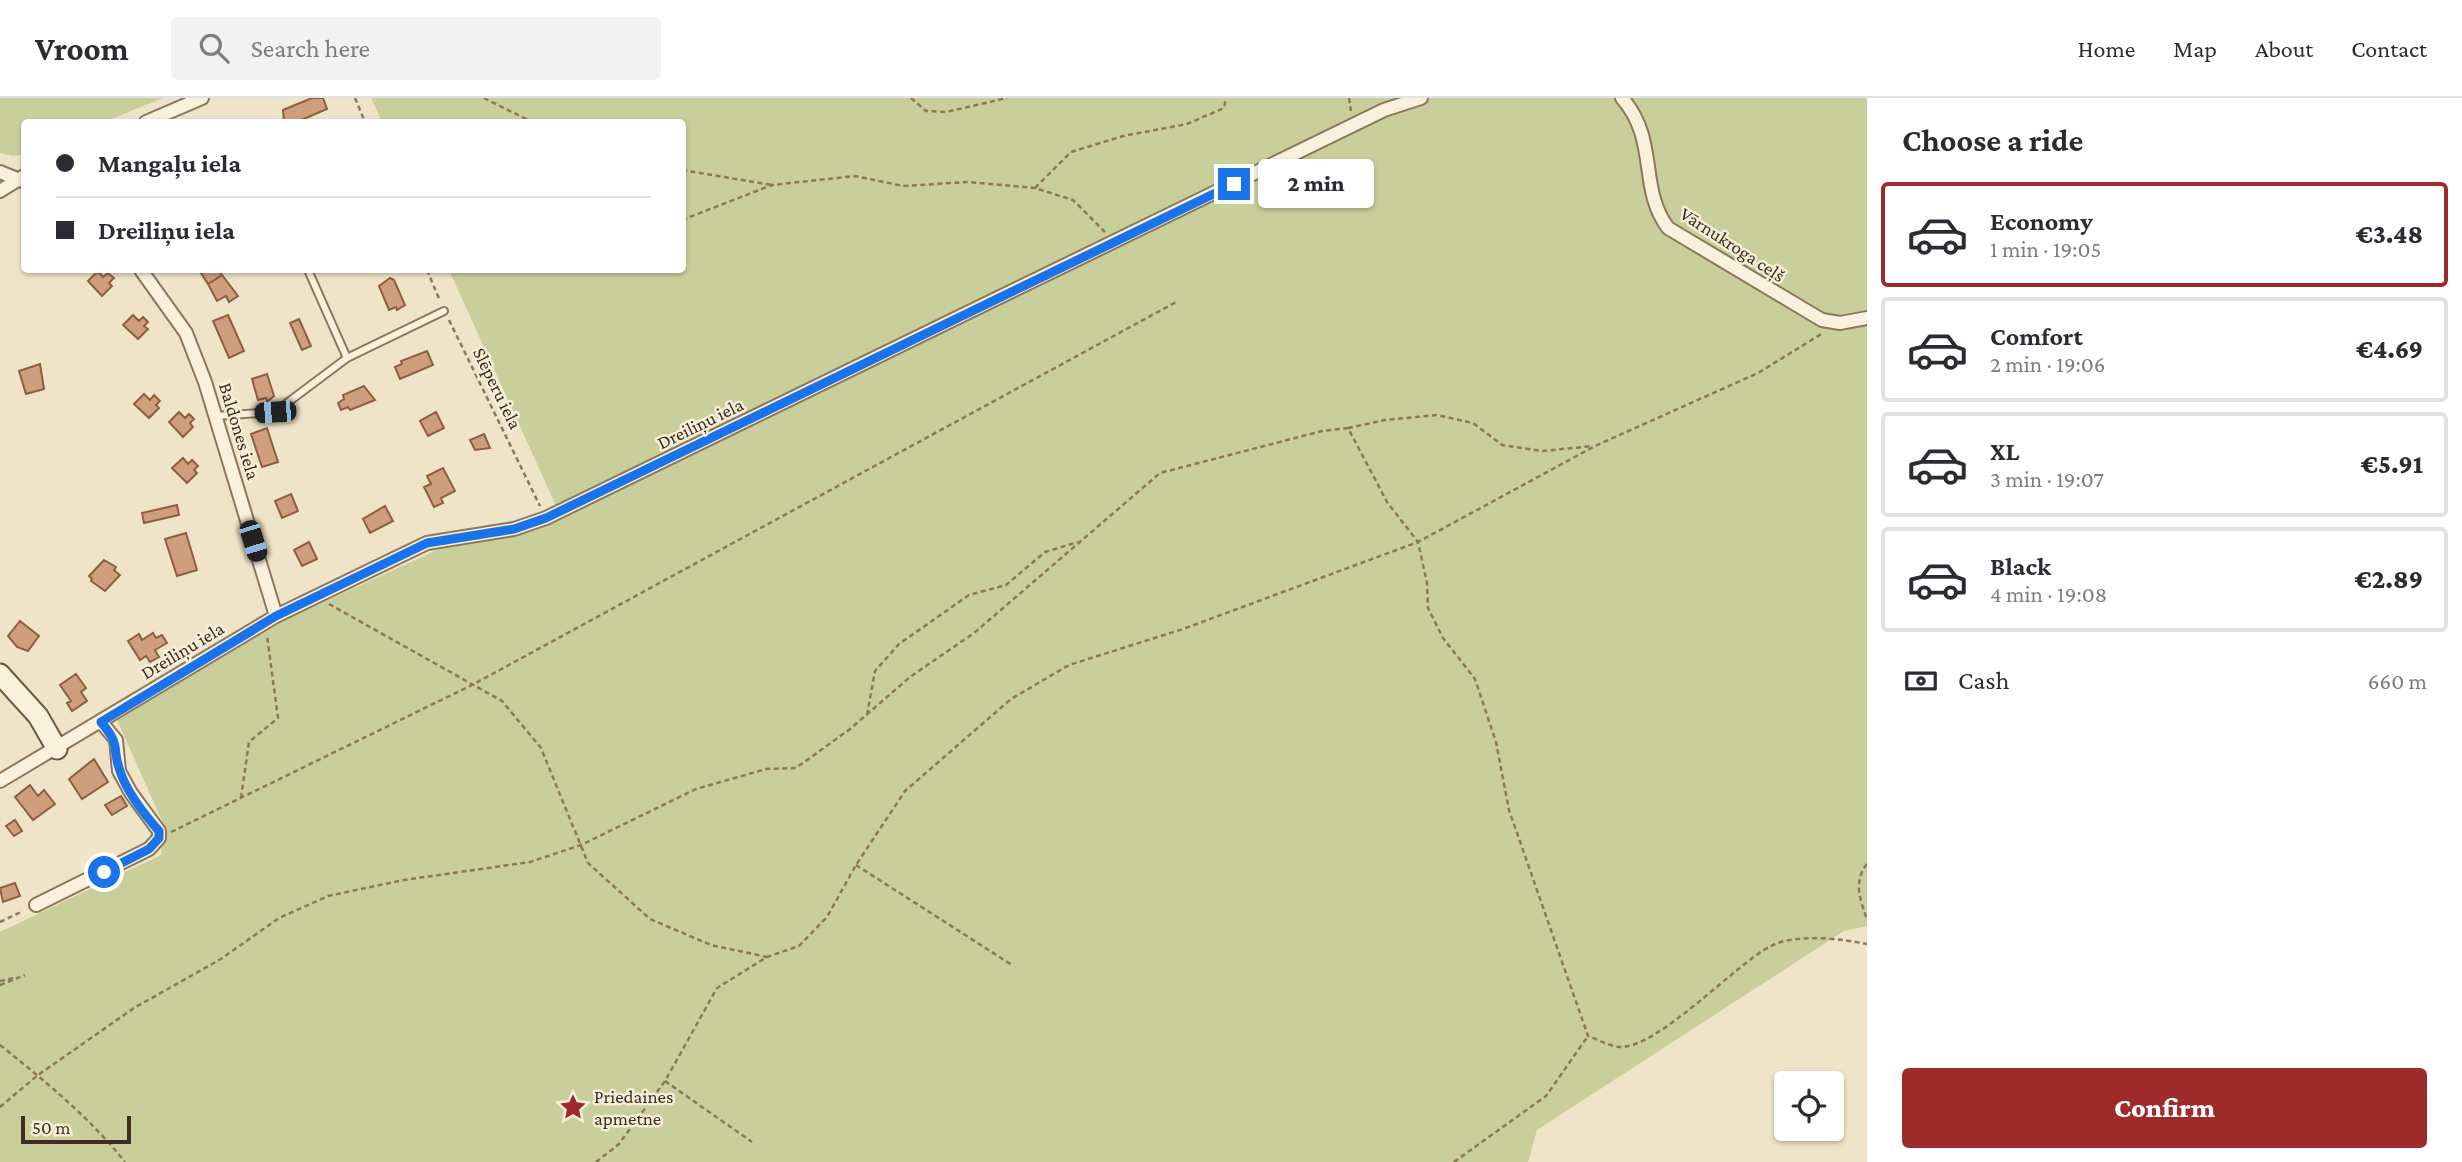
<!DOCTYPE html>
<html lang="en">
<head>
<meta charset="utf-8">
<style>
  :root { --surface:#fff; --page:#f2f2f3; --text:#2b2b33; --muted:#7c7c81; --line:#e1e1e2; --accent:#9e2a2b }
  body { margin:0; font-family:"Crimson Pro",serif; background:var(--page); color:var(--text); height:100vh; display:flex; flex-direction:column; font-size:26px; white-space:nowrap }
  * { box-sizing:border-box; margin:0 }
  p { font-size:23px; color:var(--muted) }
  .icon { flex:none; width:38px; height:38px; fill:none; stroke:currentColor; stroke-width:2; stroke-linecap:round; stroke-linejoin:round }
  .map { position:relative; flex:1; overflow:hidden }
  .drawer { display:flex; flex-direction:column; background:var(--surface); width:595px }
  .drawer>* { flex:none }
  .hud { position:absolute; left:21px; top:21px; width:665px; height:154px; border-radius:7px; box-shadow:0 2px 5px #0004; display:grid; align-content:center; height:154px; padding:0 35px; background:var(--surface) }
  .tools { position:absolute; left:1774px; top:973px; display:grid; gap:14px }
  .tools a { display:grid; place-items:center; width:70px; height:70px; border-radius:7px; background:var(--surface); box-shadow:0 2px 5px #0004; font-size:35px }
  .scale { position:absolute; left:21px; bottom:18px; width:110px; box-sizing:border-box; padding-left:7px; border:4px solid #3d2e20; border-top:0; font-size:19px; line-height:24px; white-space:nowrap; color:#3d2e20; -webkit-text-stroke:5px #f7eed8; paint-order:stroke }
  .end { position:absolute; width:32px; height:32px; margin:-16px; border:9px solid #1a73e8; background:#fff; box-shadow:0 0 0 4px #fff }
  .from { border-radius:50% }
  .bubble { position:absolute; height:49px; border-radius:7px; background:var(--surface); box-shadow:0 2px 5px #0004; font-size:23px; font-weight:800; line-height:49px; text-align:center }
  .car { position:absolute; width:21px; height:42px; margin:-21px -10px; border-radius:9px; box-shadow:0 0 5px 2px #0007; background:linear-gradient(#222 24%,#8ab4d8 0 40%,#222 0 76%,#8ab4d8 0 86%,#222 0) }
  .hud b { display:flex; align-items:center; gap:24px; height:66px; font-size:26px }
  .hud b+b { border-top:2px solid var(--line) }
  .hud i { width:18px; height:18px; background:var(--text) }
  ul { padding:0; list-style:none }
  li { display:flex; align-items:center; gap:21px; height:105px; margin:0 14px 10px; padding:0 21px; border:4px solid var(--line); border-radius:7px }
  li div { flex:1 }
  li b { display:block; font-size:26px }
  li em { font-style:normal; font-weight:800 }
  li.active { border-color:var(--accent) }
  li>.icon { width:63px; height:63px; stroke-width:1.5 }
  h2 { padding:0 35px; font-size:32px; line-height:84px }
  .pay { display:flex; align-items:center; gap:18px; height:77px; padding:0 35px; font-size:26px }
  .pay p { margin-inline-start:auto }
  .primary-button { display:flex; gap:14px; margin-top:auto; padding:14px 35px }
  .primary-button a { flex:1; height:80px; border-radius:7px; background:var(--accent); color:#fff; font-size:28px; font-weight:800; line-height:80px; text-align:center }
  header { display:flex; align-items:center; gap:42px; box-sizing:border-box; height:98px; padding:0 35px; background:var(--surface); border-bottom:2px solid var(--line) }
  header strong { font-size:33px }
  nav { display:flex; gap:38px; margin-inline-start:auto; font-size:24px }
  .search { width:490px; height:63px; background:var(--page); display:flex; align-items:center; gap:18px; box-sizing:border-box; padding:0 24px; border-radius:7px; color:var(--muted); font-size:26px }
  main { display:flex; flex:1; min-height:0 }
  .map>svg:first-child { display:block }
  .green { fill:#c9cf9b }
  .building { fill:#cf9f7d; stroke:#8d5f41; stroke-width:2 }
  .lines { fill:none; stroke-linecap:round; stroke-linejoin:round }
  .lane-casing { stroke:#8d765c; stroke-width:10 }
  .street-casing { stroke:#8d765c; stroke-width:16 }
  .secondary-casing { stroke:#6f573f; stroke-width:23 }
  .path { stroke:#8d765c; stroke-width:2.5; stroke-dasharray:5 3.5; stroke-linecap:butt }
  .lane { stroke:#faf1dc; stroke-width:6 }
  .street { stroke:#faf1dc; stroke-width:12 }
  .secondary { stroke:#faf1dc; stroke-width:19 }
  .route { stroke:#1a73e8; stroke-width:9 }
  .labels { text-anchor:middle; stroke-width:5; stroke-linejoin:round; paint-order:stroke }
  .street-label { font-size:19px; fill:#3d2e20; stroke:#f7eed8 }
  .poi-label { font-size:19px; fill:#3d2e20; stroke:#f7eed8; text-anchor:start }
</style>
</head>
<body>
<header>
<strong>Vroom</strong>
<div class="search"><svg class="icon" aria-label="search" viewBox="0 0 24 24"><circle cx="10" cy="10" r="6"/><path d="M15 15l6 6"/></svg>Search here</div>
<nav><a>Home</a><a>Map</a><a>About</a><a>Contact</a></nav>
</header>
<main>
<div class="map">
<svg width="1867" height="1064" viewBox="0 0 1867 1064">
  <rect width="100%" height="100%" fill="#f0e4c8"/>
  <path class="green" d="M0,0H163L104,24H24V56L13,58L0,55Z
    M371,0H1867V828L1844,833L1537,1032L1528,1064H0V834L161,757L163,725L117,622L283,523L437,452L504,440L562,421L449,172H682V24H382Z"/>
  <path class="building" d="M312,0H323L327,11L297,24H284L283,12Z
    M199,172H219L222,177L208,186Z
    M98,173L103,179L108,175L114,180L109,185L112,188L102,198L88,183Z
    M222,177L238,198L229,204L226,198L217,203L208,186Z
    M390,180L394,182L405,207L397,212L396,209L389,212L379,188Z
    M133,217L139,223L143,219L148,224L144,228L148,231L138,241L123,227Z
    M228,217L244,253L229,260L213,223Z
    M299,221L311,248L302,252L290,225Z
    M427,253L433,267L400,281L395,269L402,266L401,263Z
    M40,266L44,291L26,296L19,273Z
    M267,276L274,298L267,304L266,300L258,302L252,281Z
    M364,288L375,302L350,312L348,309L341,312L338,305L344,301L343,297Z
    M144,296L150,302L154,297L160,303L156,307L159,310L149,320L134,306Z
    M179,314L185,320L189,316L194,321L190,325L193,329L183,339L169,324Z
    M436,314L444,330L428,338L420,323Z
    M267,330L278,364L262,369L251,336Z
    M484,336L490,350L475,352L470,342Z
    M183,360L188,366L192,362L198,368L194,372L197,375L187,385L172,370Z
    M443,370L455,393L441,400L443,405L434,409L424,389L431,386L427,378Z
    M291,396L298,413L282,420L275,403Z
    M177,407L179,417L144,425L142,415Z
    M385,408L393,423L370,435L363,421Z
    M186,435L197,472L177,478L165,441Z
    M309,444L317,461L302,468L294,452Z
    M104,462L116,469L114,472L120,477L105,493L91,483L92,481L89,478Z
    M20,523L39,538L28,553L17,549L8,538Z
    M153,535L156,540L162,537L167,545L155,552L159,559L150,564L146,558L140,562L128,543L139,536L142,542Z
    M76,576L86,590L81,594L87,603L72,613L67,605L71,603L60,587Z
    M94,661L108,684L82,701L69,681Z
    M30,687L38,698L44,692L55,706L33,722L15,699Z
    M121,698L127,708L112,717L105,707Z
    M15,722L22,733L14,738L6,728Z
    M15,785L20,798L3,804L0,790Z"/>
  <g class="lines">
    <defs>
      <path id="lane" d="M308,172L347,260
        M215,318L275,314L347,260L444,213"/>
      <path id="street" d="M1622,0C1659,42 1638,90 1668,130L1822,222L1840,225L1867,220
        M146,24L202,0
        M0,74L22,83
        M0,93L24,78
        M141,172L186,235L205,284L276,518
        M0,683L276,518L373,471L427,445L514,431L546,420L1384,12L1421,0
        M36,807L149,751L159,740V733L131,695L119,673L116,642L101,624"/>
      <path id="secondary" d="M0,576L38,618L57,651"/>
    </defs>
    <use href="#lane" class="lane-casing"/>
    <use href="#street" class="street-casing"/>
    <use href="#secondary" class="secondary-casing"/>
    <path class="path" d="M355,0L365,24
      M484,0L532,24
      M911,0L926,13L946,14L1007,0
      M1349,0L1351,13
      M682,72L772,87
      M1035,90L1071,54L1123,38L1187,26L1224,10L1226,0
      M682,122L772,87L855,78L903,88L968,84L1035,90L1073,102L1105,134
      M427,172L440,203
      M449,222L540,408
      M1348,330L1385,322L1437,317L1473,325L1502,347L1542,353L1593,348
      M329,506L502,603L541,650L588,765L650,821L711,847L767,859
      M867,617L875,573L899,546L969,497L1006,487L1045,454L1078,444
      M241,700L249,644L278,620L267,538
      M171,734L472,587L1178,203
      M1867,766C1853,783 1860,802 1867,821
      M856,767L1012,867
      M0,824L23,813
      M0,883L14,880
      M0,887L25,877
      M0,947C45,983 89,1019 125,1064
      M665,983L752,1044
      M0,1009L38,977L134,910L221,861L279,820L328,798L404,782L530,764L581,747L696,691L766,671L796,670L850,631L910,579L974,535L1160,375L1322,333L1348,330L1387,404L1418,444L1427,485L1428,510L1443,540L1475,581L1496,644L1509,712L1588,938C1597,941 1609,948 1619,949C1658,951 1735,866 1771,848C1795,835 1842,841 1867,846
      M596,1064L619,1046L665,983L717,890L767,859L799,848L827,819L856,767L905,693L1011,601L1069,567L1183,531L1418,444L1595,348L1758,275L1823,235
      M1454,1064L1546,998L1588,938"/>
    <use href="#lane" class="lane"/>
    <use href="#street" class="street"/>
    <use href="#secondary" class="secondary"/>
  </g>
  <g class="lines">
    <path class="route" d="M104,774L149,751L159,740V733C144,716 127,695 120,673C111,648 122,649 101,624L276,518L427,445L514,431L546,420L1234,86"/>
  </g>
  <defs>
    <symbol id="sight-bare" viewBox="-9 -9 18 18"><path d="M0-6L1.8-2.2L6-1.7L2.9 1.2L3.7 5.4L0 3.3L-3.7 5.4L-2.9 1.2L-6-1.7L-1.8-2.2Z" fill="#9e2a2b" stroke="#f7eed8" stroke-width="2.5" paint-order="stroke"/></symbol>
  </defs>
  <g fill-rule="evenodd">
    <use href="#sight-bare" x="554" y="990" width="38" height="38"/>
  </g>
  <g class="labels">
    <g class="street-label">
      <text transform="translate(1733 146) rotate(33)" y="7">Vārnukroga ceļš</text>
      <text transform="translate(498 290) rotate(64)" y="7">Slēperu iela</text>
      <text transform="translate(700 325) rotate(-26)" y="7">Dreiliņu iela</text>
      <text transform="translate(240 333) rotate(73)" y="7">Baldones iela</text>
      <text transform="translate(182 552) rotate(-31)" y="7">Dreiliņu iela</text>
    </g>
    <g class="poi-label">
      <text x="594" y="1005">Priedaines<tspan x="594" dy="22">apmetne</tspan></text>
    </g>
  </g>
</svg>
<div class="tools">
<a><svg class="icon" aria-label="locate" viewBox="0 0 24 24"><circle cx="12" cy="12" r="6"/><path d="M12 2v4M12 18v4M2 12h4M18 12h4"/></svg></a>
</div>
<div class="scale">50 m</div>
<i class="end from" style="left:104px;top:774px"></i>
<i class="end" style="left:1234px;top:86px"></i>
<div class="bubble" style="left:1258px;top:61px;width:116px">2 min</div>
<i class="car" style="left:275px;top:314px;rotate:266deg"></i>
<i class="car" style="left:253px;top:443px;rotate:163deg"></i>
<div class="hud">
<b><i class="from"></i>Mangaļu iela</b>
<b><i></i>Dreiliņu iela</b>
</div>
</div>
<section class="drawer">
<h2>Choose a ride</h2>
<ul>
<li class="active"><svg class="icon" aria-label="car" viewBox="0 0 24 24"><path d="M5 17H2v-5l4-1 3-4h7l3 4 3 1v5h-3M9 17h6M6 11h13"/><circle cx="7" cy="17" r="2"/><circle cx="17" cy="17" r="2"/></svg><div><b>Economy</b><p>1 min · 19:05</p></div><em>€3.48</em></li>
<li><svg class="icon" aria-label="car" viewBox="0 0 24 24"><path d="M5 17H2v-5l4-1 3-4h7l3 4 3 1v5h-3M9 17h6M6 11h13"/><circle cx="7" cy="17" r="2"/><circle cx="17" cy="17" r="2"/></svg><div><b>Comfort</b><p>2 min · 19:06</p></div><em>€4.69</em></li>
<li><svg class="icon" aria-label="car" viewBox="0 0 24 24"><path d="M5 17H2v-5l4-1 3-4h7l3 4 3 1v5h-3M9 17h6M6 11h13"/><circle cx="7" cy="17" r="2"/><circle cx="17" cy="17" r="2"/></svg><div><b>XL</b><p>3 min · 19:07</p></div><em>€5.91</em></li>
<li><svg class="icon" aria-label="car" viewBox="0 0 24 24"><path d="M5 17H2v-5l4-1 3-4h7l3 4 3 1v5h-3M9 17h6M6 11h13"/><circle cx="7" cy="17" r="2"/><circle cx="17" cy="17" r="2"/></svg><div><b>Black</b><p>4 min · 19:08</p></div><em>€2.89</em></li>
</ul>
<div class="pay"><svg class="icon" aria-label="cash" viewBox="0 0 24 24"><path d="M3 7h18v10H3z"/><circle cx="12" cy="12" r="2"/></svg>Cash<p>660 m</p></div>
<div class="primary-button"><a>Confirm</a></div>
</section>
</main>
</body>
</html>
